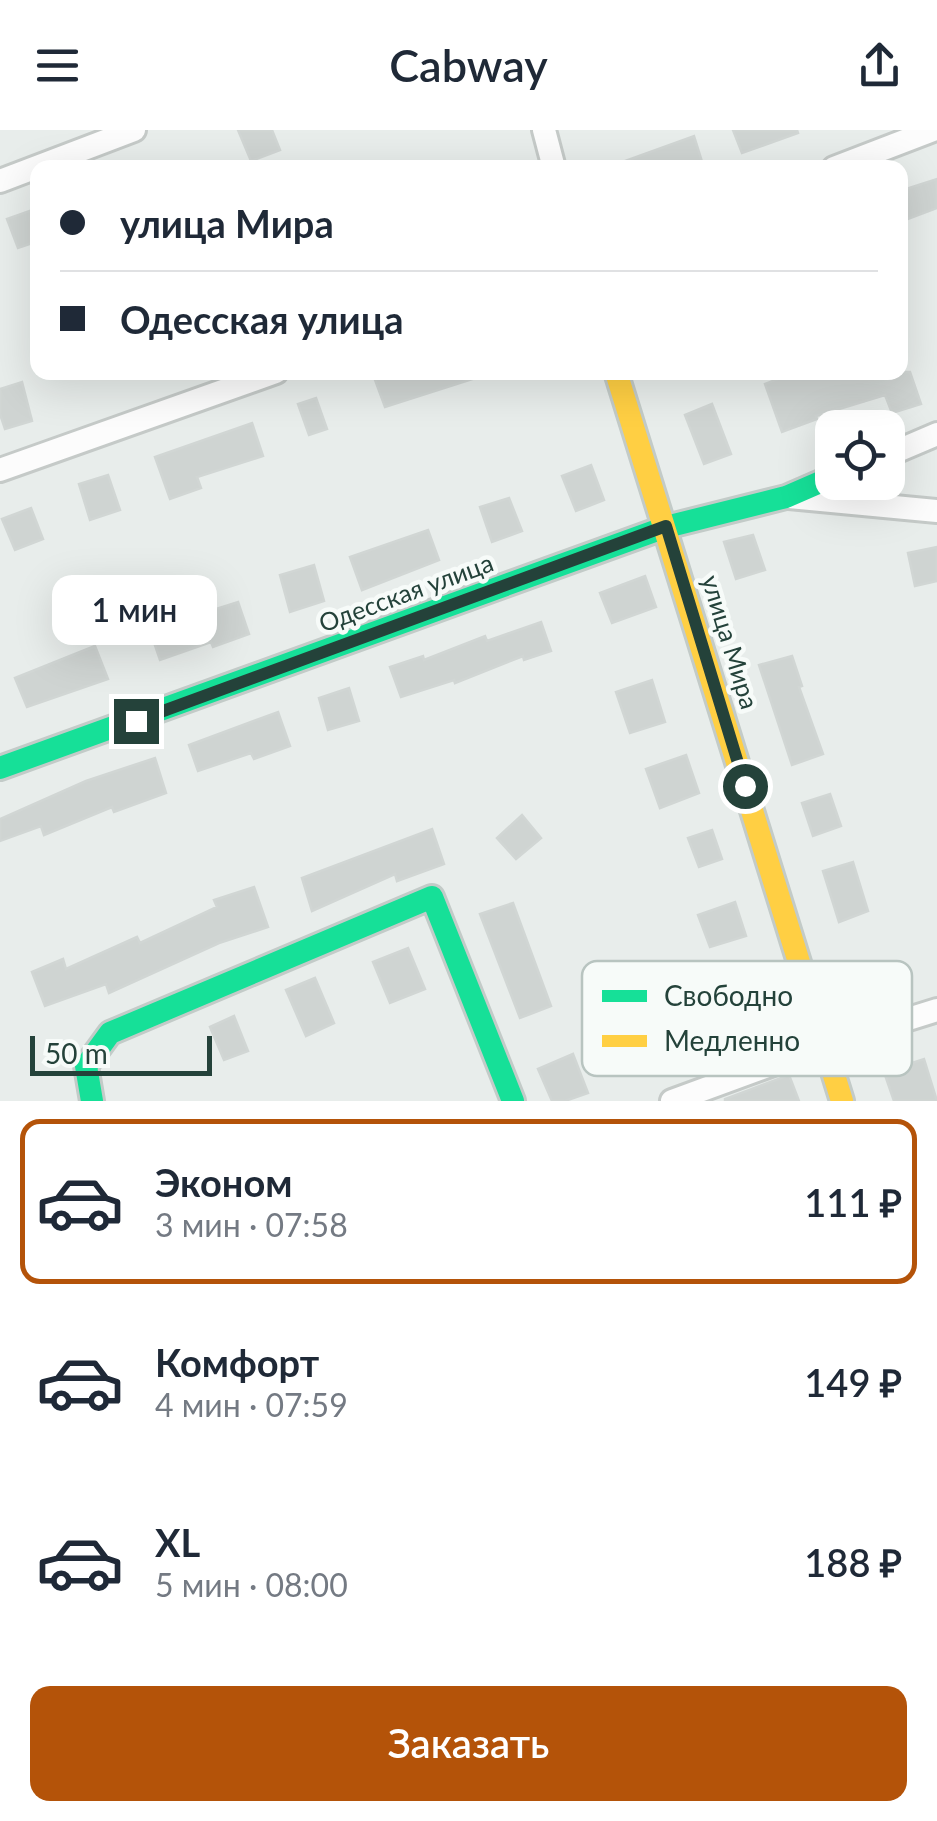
<!DOCTYPE html>
<html lang="ru">
<head>
<meta charset="utf-8">
<style>
  :root { --surface:#fff; --page:#f2f2f3; --text:#1f2937; --muted:#747a83; --line:#e0e1e3; --accent:#b45309 }
  body { margin:0; font-family:Lato,sans-serif; background:var(--page); color:var(--text); height:100vh; display:flex; flex-direction:column; font-size:38px; white-space:nowrap }
  * { box-sizing:border-box; margin:0 }
  p { font-size:32px; color:var(--muted) }
  .icon { flex:none; width:55px; height:55px; fill:none; stroke:currentColor; stroke-width:2; stroke-linecap:round; stroke-linejoin:round }
  .map { position:relative; height:971px; overflow:hidden }
  .sheet { display:flex; flex-direction:column; background:var(--surface); flex:1 }
  .sheet>* { flex:none }
  .hud { position:absolute; left:30px; top:30px; width:878px; height:220px; border-radius:20px; box-shadow:0 10px 40px #0002; display:grid; align-content:center; height:220px; padding:0 30px; background:var(--surface) }
  .tools { position:absolute; left:815px; top:280px; display:grid; gap:20px }
  .tools a { display:grid; place-items:center; width:90px; height:90px; border-radius:20px; background:var(--surface); box-shadow:0 10px 40px #0002; font-size:50px }
  .scale { position:absolute; left:30px; bottom:25px; width:182px; box-sizing:border-box; padding-left:10px; border:5px solid #24423a; border-top:0; font-size:28px; line-height:35px; white-space:nowrap; color:#24423a; -webkit-text-stroke:8px #f7fbf9; paint-order:stroke }
  .end { position:absolute; width:45px; height:45px; margin:-22px; border:12px solid #24423a; background:#fff; box-shadow:0 0 0 5px #fff }
  .from { border-radius:50% }
  .bubble { position:absolute; height:70px; border-radius:20px; background:var(--surface); box-shadow:0 10px 40px #0002; font-size:32px; font-weight:600; line-height:70px; text-align:center }
  .hud b { display:flex; align-items:center; gap:35px; height:95px; font-size:38px }
  .hud b+b { border-top:2px solid var(--line) }
  .hud i { width:25px; height:25px; background:var(--text) }
  ul { padding:18px 0 0; list-style:none }
  li { display:flex; align-items:center; gap:30px; height:165px; margin:0 20px 15px; padding:0 10px; border:5px solid transparent; border-radius:20px }
  li div { flex:1 }
  li b { display:block; font-size:38px }
  li em { font-style:normal; font-weight:600 }
  li.current { border-color:var(--accent) }
  li>.icon { width:90px; height:90px; stroke-width:1.5 }
  .button { display:flex; gap:20px; margin-top:auto; padding:20px 30px }
  .button a { flex:1; height:115px; border-radius:20px; background:var(--accent); color:#fff; font-size:40px; font-weight:600; line-height:115px; text-align:center }
  header { display:flex; justify-content:space-between; align-items:center; height:130px; padding:0 30px; background:var(--surface); font-size:45px; font-weight:600 }
  .map>svg:first-child { display:block }
  .building { fill:#cfd4d2; stroke:#d1d6d4; stroke-width:2.5 }
  .lines { fill:none; stroke-linecap:round; stroke-linejoin:round }
  .street-casing { stroke:#c5cac8; stroke-width:28 }
  .fast-casing { stroke:#c3cbc8; stroke-width:28 }
  .slow-casing { stroke:#c3cbc8; stroke-width:28 }
  .street { stroke:#fcfcfc; stroke-width:22 }
  .fast { stroke:#16e098; stroke-width:22 }
  .slow { stroke:#ffcf43; stroke-width:22 }
  .route { stroke:#24423a; stroke-width:12 }
  .labels { text-anchor:middle; stroke-width:9; stroke-linejoin:round; paint-order:stroke }
  .street-label { font-size:25px; fill:#24423a; stroke:#f7fbf9 }
  .key { fill:#f7fbf9; stroke:#b8c4c0; stroke-width:2.5 }
  .key-label { font-size:28px; fill:#24423a }
</style>
</head>
<body>
<header><svg class="icon" aria-label="menu" viewBox="0 0 24 24"><path d="M4 6h16M4 12h16M4 18h16"/></svg>Cabway<svg class="icon" aria-label="share" viewBox="0 0 24 24"><path d="M12 15V3M7 8l5-5 5 5M5 13v7h14v-7"/></svg></header>
<div class="map">
<svg width="937" height="971" viewBox="0 0 937 971">
  <rect width="100%" height="100%" fill="#e8edeb"/>
  <path class="building" d="M238,0H272L280,20L251,31Z
    M733,0H797L798,3L742,23Z
    M694,6L704,38H615L614,35Z
    M937,49V78L900,92V61Z
    M38,78V111L18,118L7,89Z
    M384,242H478L479,247L385,277L374,247Z
    M796,242H910L921,274L892,283L885,265L816,286L817,289L782,302L765,254Z
    M22,252L32,291L5,299L0,284V259Z
    M316,268L327,299L309,305L298,274Z
    M712,274L731,324L704,334L685,285Z
    M252,293L263,326L197,347L201,358L170,369L155,327Z
    M591,335L604,370L576,381L562,346Z
    M108,345L120,380L90,390L79,354Z
    M509,368L522,401L492,412L480,377Z
    M31,378L43,409L15,420L2,389Z
    M428,400L439,430L362,460L350,427Z
    M753,405L765,440L736,449L724,412Z
    M937,417V451L915,456L908,423Z
    M314,435L324,471L290,482L280,445Z
    M645,446L656,477L612,493L600,463Z
    M238,472L249,504L213,517L211,512L160,530L148,495L176,485L178,491Z
    M541,492L551,521L524,530L523,526L455,553L454,550L401,567L390,537L423,526L424,530L485,506L487,511Z
    M95,516L108,549L27,577L15,548Z
    M792,526L802,556L799,557L823,624L792,635L759,535Z
    M652,550L665,592L630,603L616,562Z
    M349,558L359,591L328,600L319,568Z
    M278,582L290,616L254,629L251,623L198,641L189,615Z
    M686,625L699,663L660,678L646,639Z
    M155,628L166,663L114,682L112,677L44,705L41,696L0,711V689L86,651Z
    M830,664L841,696L813,706L802,673Z
    M522,685L541,708L516,729L497,708Z
    M432,699L444,734L397,751L395,744L312,781L302,748Z
    M712,700L722,729L699,737L688,708Z
    M853,732L868,781L839,792L823,741Z
    M254,757L268,797L219,813L109,863L106,854L45,876L32,842L63,829L66,839L137,807L140,813L217,777L214,770Z
    M735,772L746,806L710,817L698,785Z
    M513,773L551,876L520,888L480,784Z
    M408,818L425,859L390,873L373,832Z
    M315,848L334,893L306,906L286,860Z
    M234,886L248,921L224,930L210,897Z
    M573,924L588,963L565,971H552L538,939Z
    M924,929L937,971H894L884,942Z
    M789,945L799,971H725V969Z"/>
  <g class="lines">
    <defs>
      <path id="street" d="M544,0L554,38
        M834,38L933,0
        M0,51L134,0
        M888,325L937,304
        M0,340L276,242
        M789,367L937,381
        M672,971L825,915L937,880"/>
      <path id="fast" d="M0,638L666,397L786,367L832,347
        M92,971L86,936L110,903L432,767L513,971"/>
      <path id="slow" d="M616,242L842,971"/>
    </defs>
    <use href="#street" class="street-casing"/>
    <use href="#fast" class="fast-casing"/>
    <use href="#slow" class="slow-casing"/>
    <use href="#street" class="street"/>
    <use href="#fast" class="fast"/>
    <use href="#slow" class="slow"/>
  </g>
  <g class="lines">
    <path class="route" d="M136,591L666,396L745,656"/>
  </g>
  <g class="labels">
    <g class="street-label">
      <text transform="translate(406 463) rotate(-20)" y="9">Одесская улица</text>
      <text transform="translate(730 512) rotate(73)" y="9">улица Мира</text>
    </g>
  </g>
  <rect x="582" y="831" width="330" height="115" rx="15" class="key"/>
  <rect x="602" y="860" width="45" height="12" fill="#16e098"/>
  <rect x="602" y="905" width="45" height="12" fill="#ffcf43"/>
  <g class="key-label">
    <text x="664" y="876">Свободно</text>
    <text x="664" y="921">Медленно</text>
  </g>
</svg>
<div class="tools">
<a><svg class="icon" aria-label="locate" viewBox="0 0 24 24"><circle cx="12" cy="12" r="6"/><path d="M12 2v4M12 18v4M2 12h4M18 12h4"/></svg></a>
</div>
<div class="scale">50 m</div>
<i class="end from" style="left:745px;top:656px"></i>
<i class="end" style="left:136px;top:591px"></i>
<div class="bubble" style="left:52px;top:445px;width:165px">1 мин</div>
<div class="hud">
<b><i class="from"></i>улица Мира</b>
<b><i></i>Одесская улица</b>
</div>
</div>
<section class="sheet">
<ul>
<li class="current"><svg class="icon" aria-label="car" viewBox="0 0 24 24"><path d="M5 17H2v-5l4-1 3-4h7l3 4 3 1v5h-3M9 17h6M6 11h13"/><circle cx="7" cy="17" r="2"/><circle cx="17" cy="17" r="2"/></svg><div><b>Эконом</b><p>3 мин · 07:58</p></div><em>111 ₽</em></li>
<li><svg class="icon" aria-label="car" viewBox="0 0 24 24"><path d="M5 17H2v-5l4-1 3-4h7l3 4 3 1v5h-3M9 17h6M6 11h13"/><circle cx="7" cy="17" r="2"/><circle cx="17" cy="17" r="2"/></svg><div><b>Комфорт</b><p>4 мин · 07:59</p></div><em>149 ₽</em></li>
<li><svg class="icon" aria-label="car" viewBox="0 0 24 24"><path d="M5 17H2v-5l4-1 3-4h7l3 4 3 1v5h-3M9 17h6M6 11h13"/><circle cx="7" cy="17" r="2"/><circle cx="17" cy="17" r="2"/></svg><div><b>XL</b><p>5 мин · 08:00</p></div><em>188 ₽</em></li>
</ul>
<div class="button"><a>Заказать</a></div>
</section>
</body>
</html>
